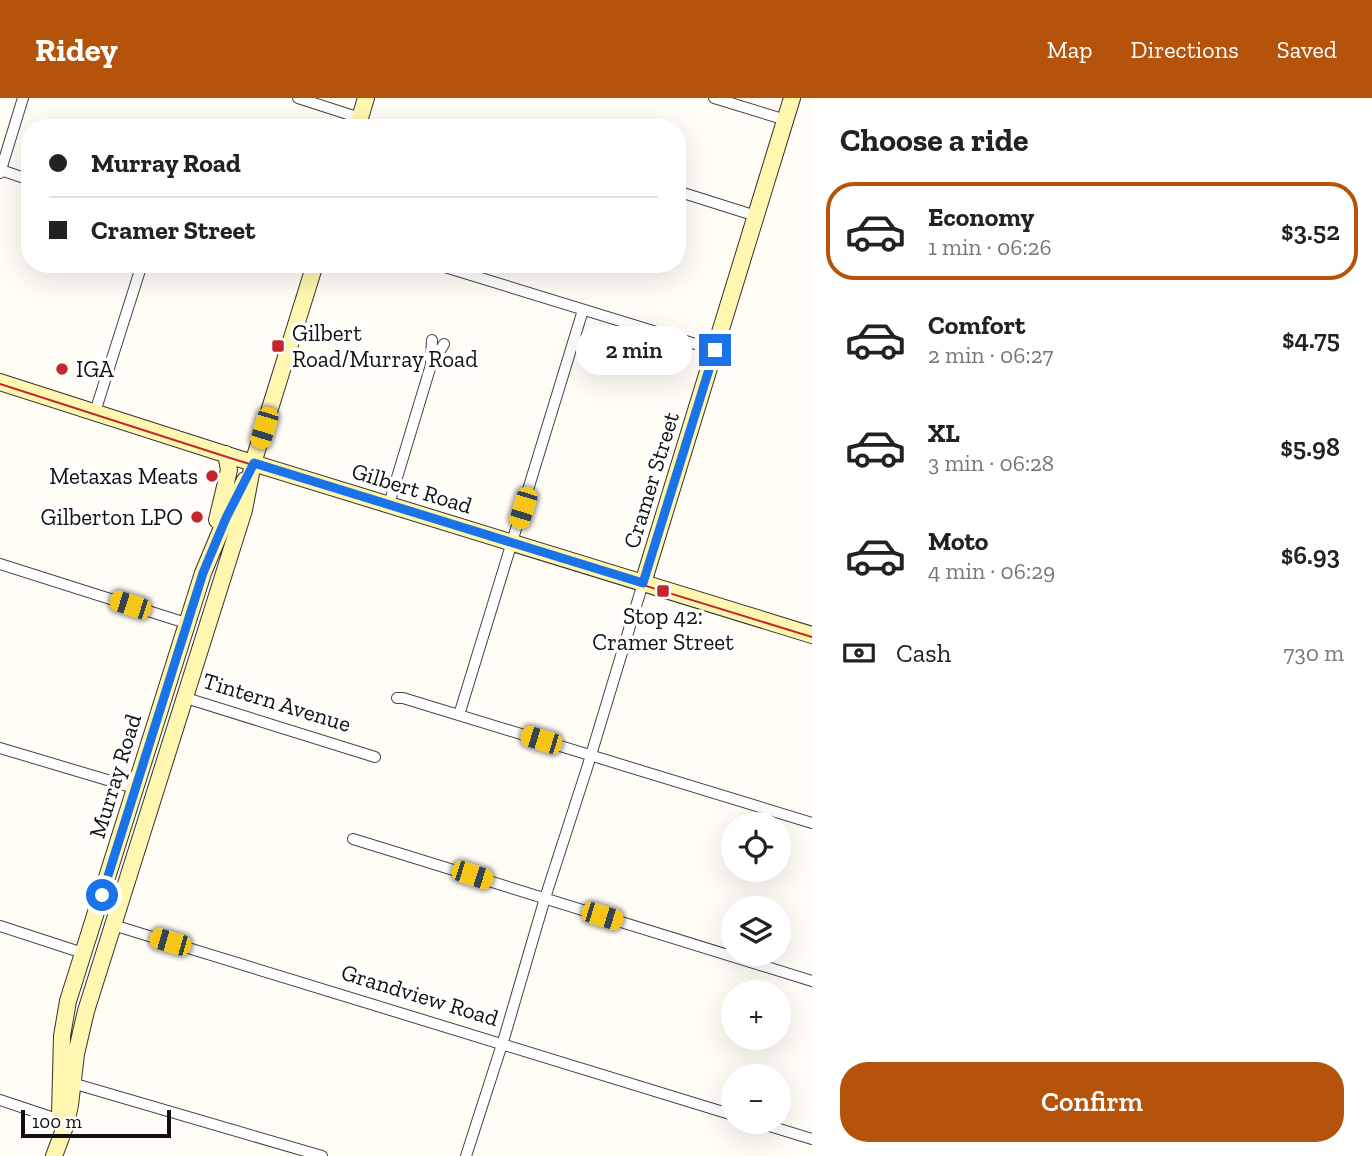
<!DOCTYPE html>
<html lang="en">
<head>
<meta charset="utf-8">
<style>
  :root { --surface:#fff; --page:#f6f6f6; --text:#222; --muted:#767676; --line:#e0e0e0; --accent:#b45309 }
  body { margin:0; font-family:"Zilla Slab",serif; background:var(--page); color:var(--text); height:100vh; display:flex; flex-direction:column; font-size:26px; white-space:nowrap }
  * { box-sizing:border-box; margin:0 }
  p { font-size:23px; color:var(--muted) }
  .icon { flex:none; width:38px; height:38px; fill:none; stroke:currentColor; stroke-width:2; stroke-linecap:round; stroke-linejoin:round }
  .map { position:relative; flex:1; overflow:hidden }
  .details { display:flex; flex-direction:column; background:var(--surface); width:560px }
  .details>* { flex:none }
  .hud { position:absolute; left:21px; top:21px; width:665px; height:154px; border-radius:28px; box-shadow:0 7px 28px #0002; display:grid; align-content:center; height:154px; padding:0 28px; background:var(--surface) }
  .fabs { position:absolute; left:721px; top:714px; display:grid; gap:14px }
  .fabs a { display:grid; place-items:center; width:70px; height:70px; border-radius:50%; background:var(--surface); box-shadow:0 7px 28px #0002; font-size:35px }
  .scale { position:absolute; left:21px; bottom:18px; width:150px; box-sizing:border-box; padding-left:7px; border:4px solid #111; border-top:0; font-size:19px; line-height:24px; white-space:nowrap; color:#111; -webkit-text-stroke:5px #fff; paint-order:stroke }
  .end { position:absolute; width:32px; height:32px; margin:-16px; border:9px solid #1a73e8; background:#fff; box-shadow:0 0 0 4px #fff }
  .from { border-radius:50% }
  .bubble { position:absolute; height:49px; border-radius:24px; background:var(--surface); box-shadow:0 7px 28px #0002; font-size:23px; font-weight:600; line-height:49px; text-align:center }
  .car { position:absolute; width:21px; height:42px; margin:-21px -10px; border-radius:9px; box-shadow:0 0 5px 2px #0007; background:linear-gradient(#f5c518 24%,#345 0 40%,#f5c518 0 76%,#345 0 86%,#f5c518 0) }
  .hud b { display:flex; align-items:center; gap:24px; height:66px; font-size:26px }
  .hud b+b { border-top:2px solid var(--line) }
  .hud i { width:18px; height:18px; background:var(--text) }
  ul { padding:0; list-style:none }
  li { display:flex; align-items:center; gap:21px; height:98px; margin:0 14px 10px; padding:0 14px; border:4px solid transparent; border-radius:28px }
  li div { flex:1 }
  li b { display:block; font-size:26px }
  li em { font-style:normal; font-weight:600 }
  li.active { border-color:var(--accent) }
  li>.icon { width:63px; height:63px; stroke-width:1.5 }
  h2 { padding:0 28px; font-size:32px; line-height:84px }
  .pay { display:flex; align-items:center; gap:18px; height:77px; padding:0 28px; font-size:26px }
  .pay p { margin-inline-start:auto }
  .button { display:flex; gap:14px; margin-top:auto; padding:14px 28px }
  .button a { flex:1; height:80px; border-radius:28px; background:var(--accent); color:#fff; font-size:28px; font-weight:600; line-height:80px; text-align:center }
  header { display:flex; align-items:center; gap:42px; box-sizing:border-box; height:98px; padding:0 35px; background:var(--accent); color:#fff }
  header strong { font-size:33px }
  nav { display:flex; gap:38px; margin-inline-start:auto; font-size:24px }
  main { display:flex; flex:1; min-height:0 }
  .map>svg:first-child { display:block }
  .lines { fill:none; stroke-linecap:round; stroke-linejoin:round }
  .street-casing { stroke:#444; stroke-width:12 }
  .secondary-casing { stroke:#333; stroke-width:18 }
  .street { stroke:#fff; stroke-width:10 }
  .secondary { stroke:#fff6b0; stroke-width:16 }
  .tram { stroke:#c4262e; stroke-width:2 }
  .route { stroke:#1a73e8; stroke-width:9 }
  .poi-dot { fill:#c4262e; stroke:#fff; stroke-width:2.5 }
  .labels { text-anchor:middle; stroke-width:7; stroke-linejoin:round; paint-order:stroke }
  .poi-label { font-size:23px; fill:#111; stroke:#fff; text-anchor:start }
  .street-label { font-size:23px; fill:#111; stroke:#fff }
</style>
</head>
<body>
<header>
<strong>Ridey</strong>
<nav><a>Map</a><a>Directions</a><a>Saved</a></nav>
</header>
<main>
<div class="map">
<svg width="812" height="1058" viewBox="0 0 812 1058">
  <rect width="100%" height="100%" fill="#fffdf5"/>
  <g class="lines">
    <defs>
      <path id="street" d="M298,0L360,20
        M714,0L786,22
        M1,72L30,82
        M0,75L23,0
        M677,93L756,118
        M298,166L313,171
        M435,166L715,252
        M431,264L432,242
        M95,314L142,166
        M389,406L431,267L444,246
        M0,466L186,525
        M186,600L375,659
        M397,600H403L812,725
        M459,617L583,212
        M0,650L134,690
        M353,741L812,883
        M113,827L733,1017
        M0,828L83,855
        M72,985L322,1058
        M0,1002L60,1022
        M756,1024L812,1041
        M466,1058L505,937L545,800L588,667L643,485"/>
      <path id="secondary" d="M357,30L366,0
        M0,284L240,361L812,537
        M217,422L229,372L226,356
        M643,485L792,0
        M60,1016L62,938L68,903L203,475L226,420L245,382
        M54,1058L66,1026L70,1007L76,956L86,913L244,412L253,365L315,166"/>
    </defs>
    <use href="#street" class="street-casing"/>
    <use href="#secondary" class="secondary-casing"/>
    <use href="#street" class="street"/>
    <use href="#secondary" class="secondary"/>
    <path class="tram" d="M0,286L227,359L812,539"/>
  </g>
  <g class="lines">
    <path class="route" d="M102,797L203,475L226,420L254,365L643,485L715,252"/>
  </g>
  <g class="poi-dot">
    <rect x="271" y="241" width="14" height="14" rx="3.5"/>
    <circle cx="62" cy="271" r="7"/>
    <circle cx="212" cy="378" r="7"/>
    <circle cx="197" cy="419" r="7"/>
    <rect x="656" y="486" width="14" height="14" rx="3.5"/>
  </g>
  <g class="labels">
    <g class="poi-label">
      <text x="292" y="243">Gilbert<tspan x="292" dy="26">Road/Murray Road</tspan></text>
      <text x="76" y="279">IGA</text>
      <text x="198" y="386" text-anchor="end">Metaxas Meats</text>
      <text x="183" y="427" text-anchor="end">Gilberton LPO</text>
      <text x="663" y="526" text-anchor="middle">Stop 42:<tspan x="663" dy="26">Cramer Street</tspan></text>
    </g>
    <g class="street-label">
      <text transform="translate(651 382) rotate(-73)" y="8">Cramer Street</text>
      <text transform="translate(412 390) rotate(17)" y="8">Gilbert Road</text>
      <text transform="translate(277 604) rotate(17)" y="8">Tintern Avenue</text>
      <text transform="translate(115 678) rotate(-73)" y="8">Murray Road</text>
      <text transform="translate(420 897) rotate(17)" y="8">Grandview Road</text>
    </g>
  </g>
</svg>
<div class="fabs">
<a><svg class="icon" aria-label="locate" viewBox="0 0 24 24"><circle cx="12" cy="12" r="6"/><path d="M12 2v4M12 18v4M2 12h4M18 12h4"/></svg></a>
<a><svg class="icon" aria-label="layers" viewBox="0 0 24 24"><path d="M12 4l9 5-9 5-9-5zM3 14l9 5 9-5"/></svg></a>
<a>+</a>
<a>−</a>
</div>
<div class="scale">100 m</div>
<i class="end from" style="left:102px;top:797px"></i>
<i class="end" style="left:715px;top:252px"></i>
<div class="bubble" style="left:576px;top:228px;width:116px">2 min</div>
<i class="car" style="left:264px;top:330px;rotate:197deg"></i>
<i class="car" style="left:523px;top:410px;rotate:197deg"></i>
<i class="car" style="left:130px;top:507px;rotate:288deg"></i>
<i class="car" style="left:541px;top:642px;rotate:287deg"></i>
<i class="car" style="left:472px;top:777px;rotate:108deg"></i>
<i class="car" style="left:602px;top:818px;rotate:107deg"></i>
<i class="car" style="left:170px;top:844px;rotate:286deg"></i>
<div class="hud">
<b><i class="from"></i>Murray Road</b>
<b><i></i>Cramer Street</b>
</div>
</div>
<section class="details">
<h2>Choose a ride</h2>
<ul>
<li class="active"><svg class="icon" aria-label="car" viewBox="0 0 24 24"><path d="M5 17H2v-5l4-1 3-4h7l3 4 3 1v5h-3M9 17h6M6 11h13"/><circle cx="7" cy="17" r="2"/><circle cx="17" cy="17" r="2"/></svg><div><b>Economy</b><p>1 min · 06:26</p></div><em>$3.52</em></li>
<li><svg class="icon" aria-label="car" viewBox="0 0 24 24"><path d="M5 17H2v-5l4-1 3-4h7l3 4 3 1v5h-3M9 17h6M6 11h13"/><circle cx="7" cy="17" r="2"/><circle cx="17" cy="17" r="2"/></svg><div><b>Comfort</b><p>2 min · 06:27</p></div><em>$4.75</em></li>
<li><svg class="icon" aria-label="car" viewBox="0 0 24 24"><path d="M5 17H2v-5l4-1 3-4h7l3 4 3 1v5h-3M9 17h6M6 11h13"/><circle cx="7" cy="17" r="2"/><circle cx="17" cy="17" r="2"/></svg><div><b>XL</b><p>3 min · 06:28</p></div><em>$5.98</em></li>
<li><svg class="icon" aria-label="car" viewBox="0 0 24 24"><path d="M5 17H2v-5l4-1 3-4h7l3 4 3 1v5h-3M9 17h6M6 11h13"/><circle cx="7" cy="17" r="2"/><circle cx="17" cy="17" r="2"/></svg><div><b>Moto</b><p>4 min · 06:29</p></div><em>$6.93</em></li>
</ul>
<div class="pay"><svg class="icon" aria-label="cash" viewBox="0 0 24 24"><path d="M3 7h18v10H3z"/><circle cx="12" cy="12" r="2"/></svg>Cash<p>730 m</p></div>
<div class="button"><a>Confirm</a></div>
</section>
</main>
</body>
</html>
